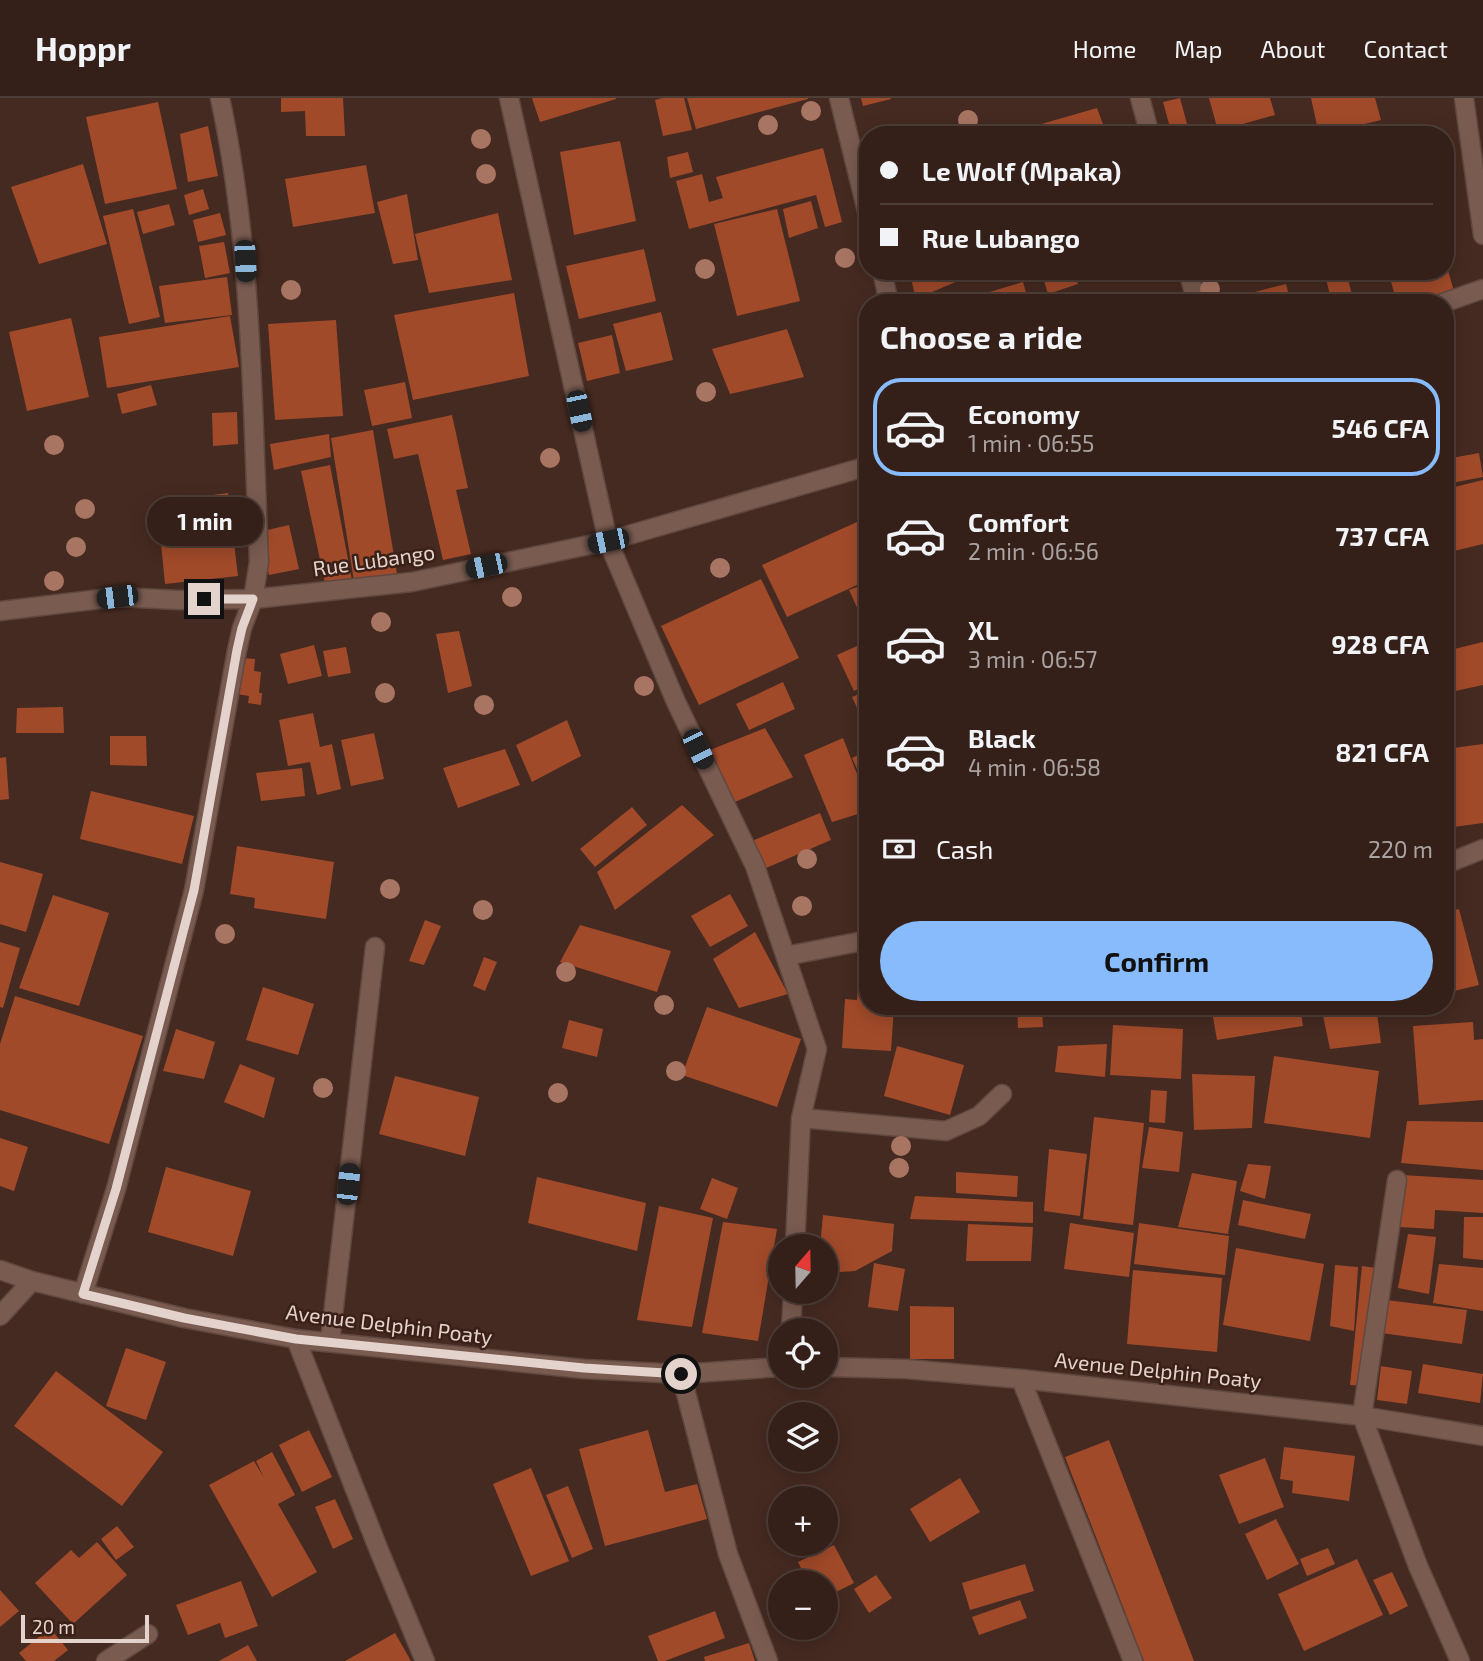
<!DOCTYPE html>
<html lang="en">
<head>
<meta charset="utf-8">
<style>
  :root { --surface:#342019; --page:#3c2822; --text:#f1f3f6; --muted:#a9a3a2; --line:#4e3e38; --accent:#87bbfc }
  body { margin:0; font-family:"Exo 2",sans-serif; background:var(--page); color:var(--text); height:100vh; display:flex; flex-direction:column; font-size:26px; white-space:nowrap }
  * { box-sizing:border-box; margin:0 }
  p { font-size:23px; color:var(--muted) }
  .icon { flex:none; width:38px; height:38px; fill:none; stroke:currentColor; stroke-width:2; stroke-linecap:round; stroke-linejoin:round }
  .map { position:relative; flex:1; overflow:hidden }
  .panel { position:absolute; left:859px; top:196px; width:595px; height:721px; display:flex; flex-direction:column; background:var(--surface); border-radius:28px; box-shadow:0 4px 18px #0003,0 0 0 2px var(--line) }
  .panel>* { flex:none }
  .top-card { position:absolute; left:859px; top:28px; width:595px; height:154px; border-radius:28px; box-shadow:0 4px 18px #0003,0 0 0 2px var(--line); display:grid; align-content:center; height:154px; padding:0 21px; background:var(--surface) }
  .needle { width:46px; rotate:20deg }
  .tools { position:absolute; left:768px; top:1136px; display:grid; gap:14px }
  .tools a { display:grid; place-items:center; width:70px; height:70px; border-radius:50%; background:var(--surface); box-shadow:0 4px 18px #0003,0 0 0 2px var(--line); font-size:35px }
  .scale { position:absolute; left:21px; bottom:18px; width:128px; box-sizing:border-box; padding-left:7px; border:4px solid #e4d2cc; border-top:0; font-size:19px; line-height:24px; white-space:nowrap; color:#e4d2cc; -webkit-text-stroke:5px #3a2017; paint-order:stroke }
  .end { position:absolute; width:32px; height:32px; margin:-16px; border:9px solid #e4d2cc; background:#111; box-shadow:0 0 0 4px #111 }
  .from { border-radius:50% }
  .bubble { position:absolute; height:49px; border-radius:24px; background:var(--surface); box-shadow:0 4px 18px #0003,0 0 0 2px var(--line); font-size:23px; font-weight:700; line-height:49px; text-align:center }
  .car { position:absolute; width:21px; height:42px; margin:-21px -10px; border-radius:9px; box-shadow:0 0 5px 2px #0007; background:linear-gradient(#222 24%,#8ab4d8 0 40%,#222 0 76%,#8ab4d8 0 86%,#222 0) }
  .top-card b { display:flex; align-items:center; gap:24px; height:66px; font-size:26px }
  .top-card b+b { border-top:2px solid var(--line) }
  .top-card i { width:18px; height:18px; background:var(--text) }
  ul { padding:0; list-style:none }
  li { display:flex; align-items:center; gap:21px; height:98px; margin:0 14px 10px; padding:0 7px; border:4px solid transparent; border-radius:28px }
  li div { flex:1 }
  li b { display:block; font-size:26px }
  li em { font-style:normal; font-weight:700 }
  li.current { border-color:var(--accent) }
  li>.icon { width:63px; height:63px; stroke-width:1.5 }
  h2 { padding:0 21px; font-size:32px; line-height:84px }
  .pay { display:flex; align-items:center; gap:18px; height:77px; padding:0 21px; font-size:26px }
  .pay p { margin-inline-start:auto }
  .cta { display:flex; gap:14px; margin-top:auto; padding:14px 21px }
  .cta a { flex:1; height:80px; border-radius:42px; background:var(--accent); color:#111; font-size:28px; font-weight:700; line-height:80px; text-align:center }
  header { display:flex; align-items:center; gap:42px; box-sizing:border-box; height:98px; padding:0 35px; background:var(--surface); border-bottom:2px solid var(--line) }
  header strong { font-size:33px }
  nav { display:flex; gap:38px; margin-inline-start:auto; font-size:24px }
  .map>svg:first-child { display:block }
  .building { fill:#a14a2a }
  .lines { fill:none; stroke-linecap:round; stroke-linejoin:round }
  .minor-casing { stroke:#5f4840; stroke-width:21 }
  .minor { stroke:#795b50; stroke-width:18 }
  .tree { fill:#a97563 }
  .route { stroke:#e4d2cc; stroke-width:9 }
  .labels { text-anchor:middle; stroke-width:5; stroke-linejoin:round; paint-order:stroke }
  .street-label { font-size:21px; fill:#e4d2cc; stroke:#3a2017 }
</style>
</head>
<body>
<header>
<strong>Hoppr</strong>
<nav><a>Home</a><a>Map</a><a>About</a><a>Contact</a></nav>
</header>
<div class="map">
<svg width="1483" height="1563" viewBox="0 0 1483 1563">
  <rect width="100%" height="100%" fill="#452a21"/>
  <path class="building" d="M281,0H343L345,38H306L305,13L281,14Z
    M532,0H616V1L540,24Z
    M662,0H684L692,32L663,38L655,2Z
    M687,0H808V1L696,31Z
    M861,0H891V1L863,8Z
    M1180,0L1190,37H1172L1163,4Z
    M1209,0H1270L1275,17L1218,33Z
    M1311,0H1375L1381,22L1319,37Z
    M158,4L177,91L105,106L86,19Z
    M1097,10L1107,37H1006V36Z
    M208,28L218,78L188,84L180,36Z
    M620,43L636,123L574,137L560,54Z
    M823,50L842,124L825,129L816,97L689,131L676,83L702,76L709,104L723,100L716,79Z
    M688,54L693,74L670,80L667,59Z
    M83,66L107,146L39,166L11,89Z
    M366,67L375,115L293,129L285,81Z
    M203,91L209,111L189,117L184,97Z
    M407,96L418,162L393,166L377,104Z
    M811,103L818,130L789,140L783,111Z
    M169,106L175,127L143,136L137,114Z
    M133,111L160,219L129,226L103,118Z
    M777,111L800,203L737,218L714,126Z
    M220,115L226,137L198,144L193,122Z
    M498,115L512,182L429,195L415,136Z
    M224,144L230,175L205,180L199,148Z
    M644,151L656,203L579,221L566,168Z
    M1446,165L1455,197L1426,205H1397L1388,173H1446Z
    M909,173H981L916,201Z
    M1041,173H1074L1078,186L1048,196Z
    M1324,173H1346L1354,205H1332Z
    M227,179L232,217L165,225L159,188Z
    M1023,184L1029,205H956V204Z
    M1286,186L1291,205H1245L1243,197Z
    M514,195L529,278L413,302L394,217Z
    M661,214L673,262L626,273L613,226Z
    M230,218L239,269L107,290L99,239Z
    M71,220L89,299L27,313L9,234Z
    M336,222L343,318L275,322L268,226Z
    M787,231L804,279L730,296L712,251Z
    M612,237L620,275L587,283L578,245Z
    M405,284L412,320L372,328L364,292Z
    M151,287L157,307L122,316L117,296Z
    M237,314L238,346L213,348L212,315Z
    M452,317L468,390L456,392L471,456L443,462L418,356L394,361L387,331Z
    M373,332L397,476L354,483L331,340Z
    M329,336L331,359L274,372L270,346Z
    M1479,355L1483,379L1446,386V361Z
    M330,367L352,482L325,485L301,373Z
    M1483,382V446L1446,455V391Z
    M228,395L238,478L165,486L157,404Z
    M868,419V482L787,519L762,467Z
    M289,427L299,471L269,477L259,434Z
    M761,481L799,560L699,607L661,528Z
    M868,485V513L860,516L849,492Z
    M459,533L472,588L448,595L436,536Z
    M868,543V586L854,593L837,557Z
    M1483,544V587L1446,595V553Z
    M314,547L322,578L288,586L280,556Z
    M346,549L351,575L328,579L323,553Z
    M242,560L255,561L254,573L261,574L259,595H262L261,607L248,605L249,598L237,596Z
    M783,584L795,611L749,632L736,606Z
    M868,592V618L862,621L852,599Z
    M63,609L64,635H16L17,610Z
    M313,615L320,649L332,646L341,691L317,697L310,664L288,668L279,622Z
    M567,622L581,658L532,684L516,647Z
    M765,630L793,679L735,704L710,652Z
    M374,635L384,681L351,688L341,642Z
    M110,638H146L147,668L110,667Z
    M843,640L868,704V713L832,724L804,657Z
    M1483,646V725L1446,730V651Z
    M505,651L520,687L458,710L443,670Z
    M868,652V695L852,660Z
    M6,659L9,701L0,702V660Z
    M302,670L305,698L261,703L256,675Z
    M91,693L194,718L182,766L80,741Z
    M682,707L714,737L615,812L597,774Z
    M632,709L647,727L595,769L580,751Z
    M820,715L831,742L759,773L747,745Z
    M237,748L334,764L326,821L254,810L255,800L230,796Z
    M0,764L43,776L26,834L0,826Z
    M730,796L748,828L710,849L691,818Z
    M53,797L109,815L79,908L19,890Z
    M1459,811L1479,887L1446,895V814Z
    M425,822L441,828L424,867L409,863Z
    M580,827L671,853L657,894L560,864Z
    M755,834L788,896L739,910L713,861Z
    M0,844L20,850L3,910L0,909Z
    M860,856H868V908H894L891,953L842,950L845,901L857,902Z
    M484,859L497,864L485,893L473,888Z
    M263,889L314,906L298,957L246,942Z
    M15,898L143,938L109,1046L0,1012V946Z
    M1017,908H1042L1043,929L1018,930Z
    M1050,908H1076V914H1050Z
    M1211,908H1300L1303,928L1217,942Z
    M1321,908H1376L1381,945L1330,951Z
    M707,909L801,941L777,1009L682,977Z
    M569,922L603,931L597,959L562,950Z
    M1473,924L1474,942L1483,941V1002L1419,1007L1413,928Z
    M1113,927L1183,931L1181,981L1110,977Z
    M176,931L215,944L204,981L163,973Z
    M1107,946L1105,979L1055,974L1058,948Z
    M897,948L964,967L950,1017L884,998Z
    M1274,958L1379,973L1370,1040L1264,1025Z
    M240,966L275,980L264,1020L224,1004Z
    M1192,976L1255,978L1252,1030L1194,1032Z
    M395,978L479,999L465,1058L379,1036Z
    M1151,992L1167,993L1165,1025L1149,1024Z
    M1094,1019L1144,1025L1133,1127L1083,1121Z
    M1407,1023L1483,1024V1072L1401,1065Z
    M1149,1029L1183,1034L1179,1074L1142,1070Z
    M0,1040L28,1049L14,1093L0,1088Z
    M1049,1051L1087,1056L1080,1118L1044,1113Z
    M1248,1066L1271,1068L1265,1101L1240,1093Z
    M166,1069L251,1093L233,1158L148,1134Z
    M956,1074L1018,1078L1017,1099L956,1095Z
    M1192,1075L1237,1083L1228,1136L1178,1129Z
    M1403,1077L1483,1082V1115L1435,1112L1434,1131L1399,1129Z
    M537,1079L646,1105L637,1153L528,1125Z
    M712,1080L738,1090L727,1121L700,1111Z
    M915,1098L1033,1104V1125L910,1121Z
    M1243,1102L1311,1116L1305,1141L1238,1127Z
    M659,1108L713,1120L692,1229L637,1222Z
    M823,1117L894,1126L892,1153L855,1173L826,1175V1148H820Z
    M1464,1119H1483V1162L1463,1160Z
    M723,1124L777,1131L758,1243L702,1235Z
    M1070,1125L1134,1135L1129,1179L1064,1171Z
    M1139,1125L1229,1138L1225,1177L1134,1166Z
    M968,1126L1033,1129L1031,1163H966Z
    M1408,1136L1436,1139L1429,1196L1398,1190Z
    M1236,1150L1324,1166L1310,1243L1223,1227Z
    M874,1165L905,1171L898,1213L868,1209Z
    M1439,1166L1483,1170V1213L1433,1205Z
    M1335,1167L1358,1169L1354,1233L1330,1228Z
    M1362,1168L1376,1170L1363,1288L1350,1287Z
    M1133,1172L1222,1180L1217,1254L1127,1246Z
    M1386,1202L1467,1212L1462,1246L1381,1235Z
    M910,1208L954,1209V1261H910Z
    M126,1250L166,1264L146,1322L106,1308Z
    M1423,1266L1483,1276L1480,1305L1418,1295Z
    M1381,1268L1412,1273L1407,1306L1377,1302Z
    M56,1273L163,1354L122,1408L14,1328Z
    M309,1332L332,1379L302,1394L279,1347Z
    M648,1332L665,1394L697,1386L707,1421L605,1448L579,1351Z
    M1109,1342L1194,1563H1144L1065,1359Z
    M1284,1349L1355,1358L1349,1403L1292,1395L1293,1383L1280,1381Z
    M272,1354L295,1397L278,1406L317,1474L272,1499L209,1387L254,1363L264,1380L256,1363Z
    M1265,1360L1284,1409L1239,1426L1219,1377Z
    M531,1370L569,1463L531,1478L493,1386Z
    M960,1380L980,1414L930,1444L910,1411Z
    M568,1388L593,1451L572,1460L546,1397Z
    M335,1401L353,1441L333,1451L315,1409Z
    M1276,1421L1299,1466L1267,1482L1245,1436Z
    M117,1428L134,1449L116,1462L101,1441Z
    M97,1444L127,1477L73,1526L35,1485L71,1452L79,1460Z
    M834,1447L854,1485L826,1499V1484H808L798,1464Z
    M1328,1450L1335,1466L1307,1478L1300,1461Z
    M1357,1461L1383,1517L1304,1553L1278,1496Z
    M1025,1466L1034,1493L970,1512L962,1485Z
    M1392,1474L1408,1508L1390,1517L1373,1482Z
    M876,1477L892,1500L869,1515L854,1491Z
    M241,1483L258,1528L225,1540L220,1525L188,1537L176,1507Z
    M0,1492L19,1513L0,1529Z
    M1020,1502L1027,1520L979,1537L972,1519Z
    M715,1513L725,1540L665,1563H658L648,1538Z
    M50,1530L68,1552L54,1563H26L19,1555Z
    M395,1535L411,1563H345Z
    M749,1545L755,1563H705L704,1559Z
    M248,1547L257,1563H219Z"/>
  <g class="lines">
    <defs>
      <path id="minor" d="M509,0L608,443L676,604L755,768L817,951L801,1020L795,1148
        M839,0L868,117
        M1140,0L1150,37
        M1464,0L1483,137
        M882,173L889,205
        M1188,173L1197,205
        M1443,205L1483,191
        M0,513L117,499L179,502L253,501L412,484L608,443L868,368
        M1446,766L1483,751
        M786,858L868,842
        M801,1020L946,1033L979,1018L1002,996
        M1397,1082L1362,1318L1418,1468L1460,1563
        M0,1172L32,1183L184,1220L296,1241L584,1271L681,1276L780,1269
        M83,1196L116,1091L194,792L237,552L242,530L253,501L259,464C252,309 253,152 220,0
        M0,1218L32,1183
        M791,1232L793,1194
        M296,1241L378,1450L425,1563
        M330,1244L375,849
        M826,1269L906,1271L1021,1281L1362,1318L1483,1338
        M681,1276L728,1456L768,1563
        M1021,1281L1133,1563
        M106,1563L148,1536"/>
    </defs>
    <use href="#minor" class="minor-casing"/>
    <use href="#minor" class="minor"/>
  </g>
  <g class="tree">
    <circle cx="811" cy="13" r="10"/>
    <circle cx="968" cy="22" r="10"/>
    <circle cx="768" cy="27" r="10"/>
    <circle cx="481" cy="41" r="10"/>
    <circle cx="486" cy="76" r="10"/>
    <circle cx="845" cy="160" r="10"/>
    <circle cx="705" cy="171" r="10"/>
    <circle cx="1210" cy="191" r="10"/>
    <circle cx="291" cy="192" r="10"/>
    <circle cx="706" cy="294" r="10"/>
    <circle cx="54" cy="347" r="10"/>
    <circle cx="550" cy="360" r="10"/>
    <circle cx="85" cy="411" r="10"/>
    <circle cx="76" cy="449" r="10"/>
    <circle cx="720" cy="470" r="10"/>
    <circle cx="54" cy="483" r="10"/>
    <circle cx="512" cy="499" r="10"/>
    <circle cx="381" cy="524" r="10"/>
    <circle cx="644" cy="588" r="10"/>
    <circle cx="385" cy="595" r="10"/>
    <circle cx="484" cy="607" r="10"/>
    <circle cx="807" cy="761" r="10"/>
    <circle cx="390" cy="791" r="10"/>
    <circle cx="802" cy="808" r="10"/>
    <circle cx="483" cy="812" r="10"/>
    <circle cx="225" cy="836" r="10"/>
    <circle cx="566" cy="874" r="10"/>
    <circle cx="664" cy="907" r="10"/>
    <circle cx="676" cy="973" r="10"/>
    <circle cx="323" cy="990" r="10"/>
    <circle cx="558" cy="995" r="10"/>
    <circle cx="901" cy="1048" r="10"/>
    <circle cx="899" cy="1070" r="10"/>
  </g>
  <g class="lines">
    <path class="route" d="M204,501H253L242,530L237,552L194,792L116,1091L83,1196L184,1220L296,1241L584,1270L681,1276"/>
  </g>
  <g class="labels">
    <g class="street-label">
      <text transform="translate(374 463) rotate(-8)" y="7">Rue Lubango</text>
      <text transform="translate(389 1227) rotate(7)" y="7">Avenue Delphin Poaty</text>
      <text transform="translate(1158 1273) rotate(6)" y="7">Avenue Delphin Poaty</text>
    </g>
  </g>
</svg>
<div class="tools">
<a><svg class="needle" viewBox="-14 -14 28 28"><path d="M0-13l5 13h-10z" fill="#e53935"/><path d="M0 13l5-13h-10z" fill="#a9a3a2"/></svg></a>
<a><svg class="icon" aria-label="locate" viewBox="0 0 24 24"><circle cx="12" cy="12" r="6"/><path d="M12 2v4M12 18v4M2 12h4M18 12h4"/></svg></a>
<a><svg class="icon" aria-label="layers" viewBox="0 0 24 24"><path d="M12 4l9 5-9 5-9-5zM3 14l9 5 9-5"/></svg></a>
<a>+</a>
<a>−</a>
</div>
<div class="scale">20 m</div>
<i class="end from" style="left:681px;top:1276px"></i>
<i class="end" style="left:204px;top:501px"></i>
<div class="bubble" style="left:147px;top:399px;width:116px">1 min</div>
<i class="car" style="left:245px;top:163px;rotate:177deg"></i>
<i class="car" style="left:579px;top:313px;rotate:168deg"></i>
<i class="car" style="left:608px;top:443px;rotate:258deg"></i>
<i class="car" style="left:486px;top:468px;rotate:258deg"></i>
<i class="car" style="left:117px;top:499px;rotate:263deg"></i>
<i class="car" style="left:698px;top:651px;rotate:154deg"></i>
<i class="car" style="left:348px;top:1086px;rotate:6deg"></i>
<div class="top-card">
<b><i class="from"></i>Le Wolf (Mpaka)</b>
<b><i></i>Rue Lubango</b>
</div>
<section class="panel">
<h2>Choose a ride</h2>
<ul>
<li class="current"><svg class="icon" aria-label="car" viewBox="0 0 24 24"><path d="M5 17H2v-5l4-1 3-4h7l3 4 3 1v5h-3M9 17h6M6 11h13"/><circle cx="7" cy="17" r="2"/><circle cx="17" cy="17" r="2"/></svg><div><b>Economy</b><p>1 min · 06:55</p></div><em>546 CFA</em></li>
<li><svg class="icon" aria-label="car" viewBox="0 0 24 24"><path d="M5 17H2v-5l4-1 3-4h7l3 4 3 1v5h-3M9 17h6M6 11h13"/><circle cx="7" cy="17" r="2"/><circle cx="17" cy="17" r="2"/></svg><div><b>Comfort</b><p>2 min · 06:56</p></div><em>737 CFA</em></li>
<li><svg class="icon" aria-label="car" viewBox="0 0 24 24"><path d="M5 17H2v-5l4-1 3-4h7l3 4 3 1v5h-3M9 17h6M6 11h13"/><circle cx="7" cy="17" r="2"/><circle cx="17" cy="17" r="2"/></svg><div><b>XL</b><p>3 min · 06:57</p></div><em>928 CFA</em></li>
<li><svg class="icon" aria-label="car" viewBox="0 0 24 24"><path d="M5 17H2v-5l4-1 3-4h7l3 4 3 1v5h-3M9 17h6M6 11h13"/><circle cx="7" cy="17" r="2"/><circle cx="17" cy="17" r="2"/></svg><div><b>Black</b><p>4 min · 06:58</p></div><em>821 CFA</em></li>
</ul>
<div class="pay"><svg class="icon" aria-label="cash" viewBox="0 0 24 24"><path d="M3 7h18v10H3z"/><circle cx="12" cy="12" r="2"/></svg>Cash<p>220 m</p></div>
<div class="cta"><a>Confirm</a></div>
</section>
</div>
</body>
</html>
